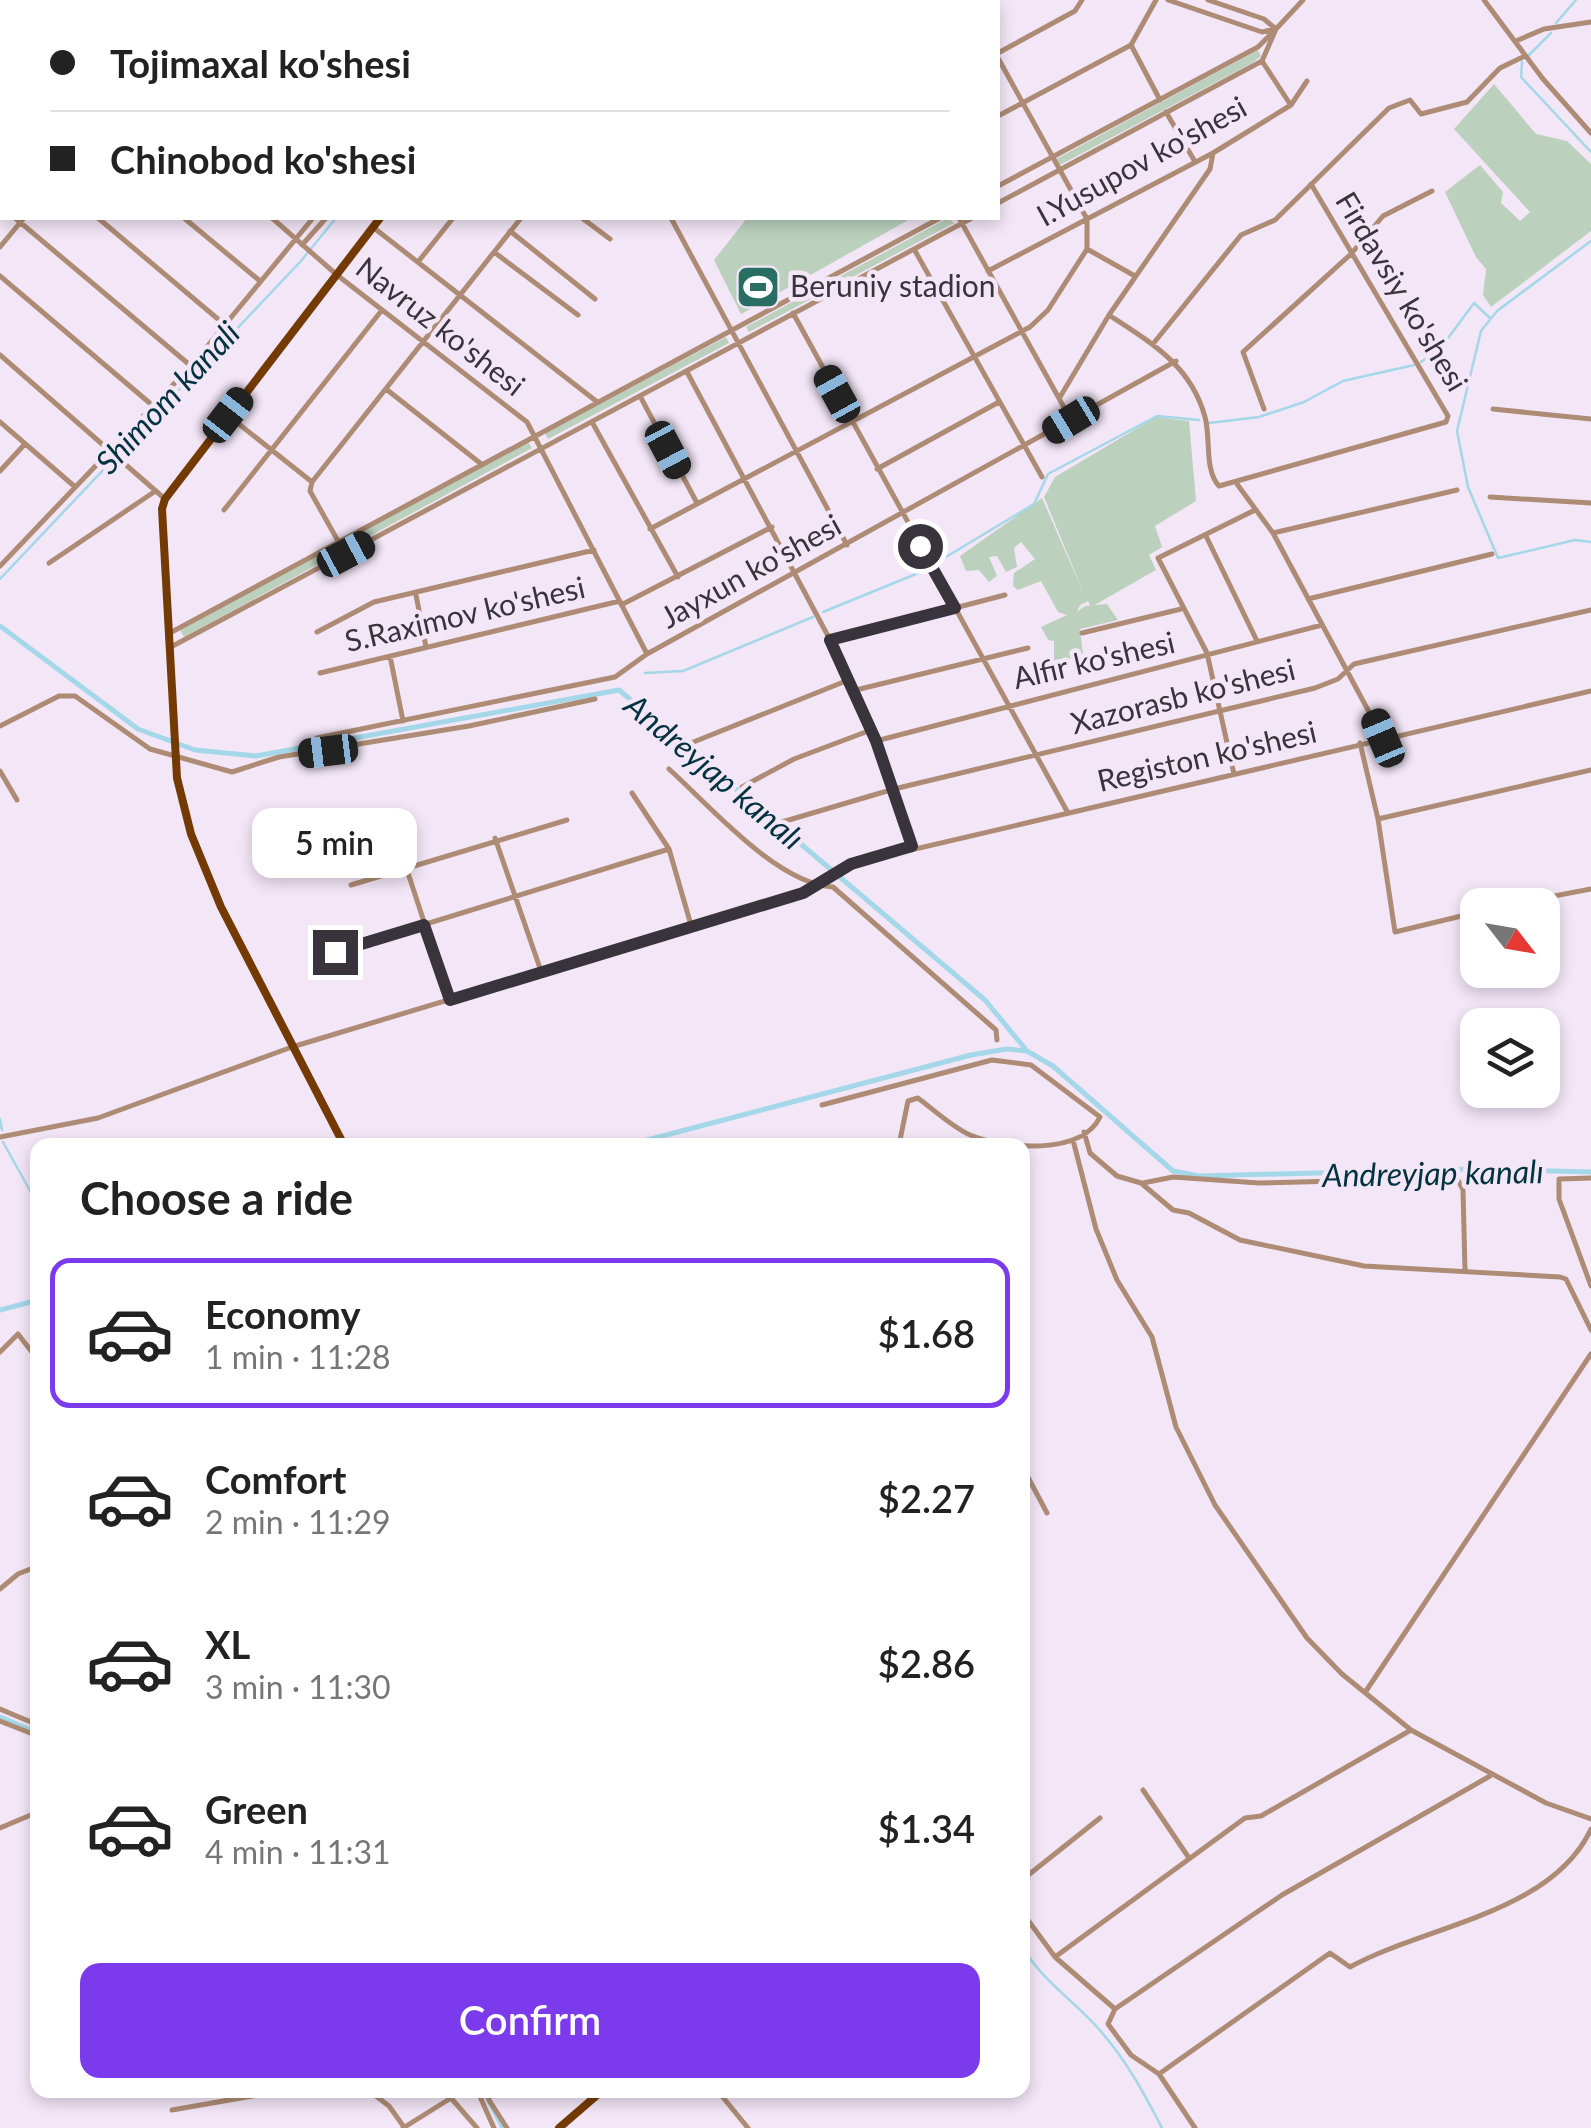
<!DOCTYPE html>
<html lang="en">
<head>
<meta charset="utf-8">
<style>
  :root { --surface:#fff; --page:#f2f2f2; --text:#222; --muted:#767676; --line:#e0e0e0; --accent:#7c3aed }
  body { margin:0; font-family:Lato,sans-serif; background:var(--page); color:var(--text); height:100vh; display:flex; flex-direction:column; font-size:38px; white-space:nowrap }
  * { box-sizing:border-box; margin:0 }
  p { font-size:32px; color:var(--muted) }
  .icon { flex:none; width:55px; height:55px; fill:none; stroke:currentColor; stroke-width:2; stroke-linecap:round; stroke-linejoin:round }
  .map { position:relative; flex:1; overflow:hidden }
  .drawer { position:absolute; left:30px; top:1138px; width:1000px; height:960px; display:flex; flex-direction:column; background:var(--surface); border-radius:20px; box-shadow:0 5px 15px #0003 }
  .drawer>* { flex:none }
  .banner { position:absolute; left:0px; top:0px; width:1000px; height:220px; box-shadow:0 5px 15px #0003; display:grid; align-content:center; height:220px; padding:0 50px; background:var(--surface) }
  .needle { width:65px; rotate:121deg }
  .tools { position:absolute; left:1460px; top:888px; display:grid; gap:20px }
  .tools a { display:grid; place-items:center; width:100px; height:100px; border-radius:20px; background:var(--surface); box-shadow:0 5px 15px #0003; font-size:50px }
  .end { position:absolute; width:45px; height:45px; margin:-22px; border:12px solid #39343b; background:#fff; box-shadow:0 0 0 5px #fff }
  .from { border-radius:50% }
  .bubble { position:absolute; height:70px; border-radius:20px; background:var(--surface); box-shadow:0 5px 15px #0003; font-size:32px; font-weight:600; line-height:70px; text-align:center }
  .car { position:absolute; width:30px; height:60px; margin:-30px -15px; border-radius:12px; box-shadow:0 0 8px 2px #0007; background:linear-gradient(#222 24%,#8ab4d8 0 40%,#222 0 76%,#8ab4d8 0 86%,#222 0) }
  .banner b { display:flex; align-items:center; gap:35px; height:95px; font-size:38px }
  .banner b+b { border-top:2px solid var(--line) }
  .banner i { width:25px; height:25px; background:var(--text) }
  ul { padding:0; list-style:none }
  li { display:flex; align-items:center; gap:30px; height:150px; margin:0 20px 15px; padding:0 30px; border:5px solid transparent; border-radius:20px }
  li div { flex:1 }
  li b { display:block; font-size:38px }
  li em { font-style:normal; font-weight:600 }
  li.selected { border-color:var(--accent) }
  li>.icon { width:90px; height:90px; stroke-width:1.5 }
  h2 { padding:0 50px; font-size:45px; line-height:120px }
  .primary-button { display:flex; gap:20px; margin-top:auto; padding:20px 50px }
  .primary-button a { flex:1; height:115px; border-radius:20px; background:var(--accent); color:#fff; font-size:40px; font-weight:600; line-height:115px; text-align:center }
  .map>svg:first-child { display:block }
  .green { fill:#bbd1bd }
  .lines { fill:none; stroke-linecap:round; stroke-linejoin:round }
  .stream { stroke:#a4d7e8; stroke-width:2.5 }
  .canal { stroke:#a4d7e8; stroke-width:5 }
  .minor { stroke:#ad8b74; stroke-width:5 }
  .major { stroke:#743a03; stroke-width:8 }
  .route { stroke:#39343b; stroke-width:12 }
  .labels { text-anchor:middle; stroke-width:9; stroke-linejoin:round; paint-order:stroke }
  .street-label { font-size:30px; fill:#39343b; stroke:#f3e6f7 }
  .poi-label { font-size:30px; fill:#39343b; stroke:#f3e6f7; text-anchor:start }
  .water-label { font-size:32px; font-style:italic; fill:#01323f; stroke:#f3e6f7 }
</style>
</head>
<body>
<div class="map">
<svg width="1591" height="2128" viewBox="0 0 1591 2128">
  <rect width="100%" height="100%" fill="#f3e6f7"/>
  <path class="green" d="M1258,50L1261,56L1252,63L1060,165L1056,159Z
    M1494,84L1536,134L1567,141L1591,164V231L1491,307L1483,295L1486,269L1476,257L1445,192L1480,165L1503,192L1501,203L1520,221L1530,212L1454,129Z
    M747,218H912L741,314L714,260Z
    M948,218L954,223L749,332L746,327Z
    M726,337L729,343L548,439L545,433Z
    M1156,417L1189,421L1196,501L1155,526L1162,547L1149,555L1156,570L1091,607L1088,601L1080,605L1077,612L1085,606L1107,604L1118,620L1080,629L1083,654L1054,665V641L1048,640L1041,627L1067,615L1058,612L1041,581L1018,590L1013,586L1014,573L1035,559L1021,542L1014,548L1017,567L1006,572L997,556L989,557L997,576L989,582L979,570L966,571L960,556L1042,498L1086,599L1044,497L1055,477Z
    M528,442L532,448L184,637L180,630Z"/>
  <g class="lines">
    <path class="stream" d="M512,2L514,0
      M1556,23L1576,0
      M1529,55L1551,33
      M1522,62L1521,77L1591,152
      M1591,241L1497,311L1481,331L1457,431L1468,487L1498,558L1575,540L1591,542
      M1421,362L1440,349L1474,303L1490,318
      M1209,423L1259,417L1304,402L1343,381L1414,365
      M936,563L1034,504L1048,474L1157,416L1199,420
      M0,579L301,261L336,218
      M823,612L928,569
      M645,673L683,671L813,617
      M0,1119L2,1130
      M3,1142L38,1205
      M1022,1946C1043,1982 1070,1997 1097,2027C1125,2058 1143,2091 1162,2128"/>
    <path class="canal" d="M0,626L138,729L195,750L256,756L619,690L985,1000L1027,1051L1053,1066L1173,1171L1199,1176L1471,1169L1591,1172
      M628,1145L971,1055L1007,1049L1027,1051
      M0,1310L38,1300
      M0,1717L38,1733
      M483,2090L503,2128"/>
    <path class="minor" d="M22,0L23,2
      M210,0L213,2
      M397,0L400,2
      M712,0L715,2
      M802,0L805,2
      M966,0V2
      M1168,0L1262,32L1276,29L1264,19L1208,0
      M1484,0L1543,79L1591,133
      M277,2L279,0
      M348,2L350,0
      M421,2L423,0
      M501,2L503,0
      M687,2L689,0
      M847,2L849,0
      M1276,29L1303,0
      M1516,41L1544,29L1591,22
      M1131,45L1160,100
      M0,49L2,46
      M998,53L1075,11L1082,0
      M998,58L1087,219V249
      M1262,61L1290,104
      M0,62L2,65
      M1166,112L1194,160
      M998,116L1131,45L1156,0
      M0,134L2,136
      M998,186L1258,47L1276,29L1262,61L998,203
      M0,205L2,207
      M15,218L191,366
      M98,218L225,325
      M184,218L260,281
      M272,218L337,275L527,422L647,654
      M582,218L610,239
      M671,218L847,545
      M959,218L1071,420
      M374,228L596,401
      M510,231L595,299
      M302,245L326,218
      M0,247L24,218
      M914,249L1042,477
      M1087,249L1135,276
      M494,252L578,315
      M418,262L453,218
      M988,271L1213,153L1291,105L1307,81
      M0,276L152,405
      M793,313L1068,813
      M1109,315C1150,342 1191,365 1205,417C1211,438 1204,470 1219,486L1446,422L1448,416L1311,184
      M1153,344L1241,235L1275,220L1389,108L1410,100L1421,114L1467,102L1500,68L1525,56
      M0,355L165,499
      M687,372L851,679L912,846
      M386,389L480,463
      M640,396L697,503
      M1060,397L1109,315L1210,169L1213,153
      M1264,409L1243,352L1351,254L1383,216L1432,191
      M1493,409L1591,419
      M230,417L312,482L310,491L338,541
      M0,422L74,486
      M592,422L678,577
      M877,469L999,402
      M0,471L24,445
      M312,482L521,218
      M1237,484L1273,533L1383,738
      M1490,497L1591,503
      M224,510L382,310
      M650,529L1030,327L1048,310L1087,249
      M1273,533L1457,490
      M1206,536L1257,641
      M49,563L154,492
      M0,566L191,366L313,218
      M416,595L426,647
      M1308,599L1492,554
      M623,604L772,527
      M317,632L374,602L594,550
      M1082,633L1181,609
      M168,634L940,218
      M831,640L1005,595
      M169,648L972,218
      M390,656L403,721
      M320,673L620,601
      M856,690L1028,648
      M0,726L59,696H75L150,749L232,772L279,757L469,726L595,699
      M317,738L615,677L647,654L1176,361
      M876,741L1322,625
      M691,743L851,679
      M1360,743L1378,819L1395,932L1478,912
      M669,769C710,806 777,884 833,887L996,1030L997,1040
      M0,771L17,800
      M1234,774L1207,653L1158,558L1253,511
      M742,787L794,759L871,730
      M632,793L669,849L691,925
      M1378,819L1591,770
      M782,822L894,789L1315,688L1338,679L1354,664L1591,610
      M495,838L541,971
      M406,867L450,1001
      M351,885L567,820
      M1507,905L1591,889
      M335,952L669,849
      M822,1105L992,1060L1031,1065L1100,1117C1081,1156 1004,1149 970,1135C952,1127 934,1110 918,1098L908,1101L899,1145
      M1084,1132L1090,1153L1117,1176L1141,1183L1173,1210L1189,1213L1240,1240L1364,1266L1560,1277L1566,1279L1591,1330
      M0,1137L98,1118L292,1047L803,893L851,864L1591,691
      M1073,1140L1096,1229L1117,1280L1152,1337L1176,1427L1215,1505L1307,1638L1342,1674L1411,1730L1546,1803L1591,1819
      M1591,1178L1559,1179V1199L1591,1286
      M1143,1183L1173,1177L1259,1183L1457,1178L1463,1190L1465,1270
      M0,1352L18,1334L38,1360
      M1022,1466L1047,1513
      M0,1589L18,1574L38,1566
      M1366,1691L1591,1354
      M0,1709L38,1725
      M0,1721L38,1736
      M1143,1790L1189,1858
      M0,1828L38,1812
      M1022,1880L1100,1818
      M1022,1912L1055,1957L1115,2009L1108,2024L1131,2055L1159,2074L1195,2128
      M1055,1957L1245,1818L1261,1816L1411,1730
      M1115,2009L1282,1895L1490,1776
      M1159,2074L1330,1953L1350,1967C1427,1925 1552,1913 1591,1829
      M368,2090L389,2106L404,2127
      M477,2090L494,2128
      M489,2090V2100L507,2128
      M717,2090L748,2128
      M172,2110L287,2090
      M403,2128L451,2098L477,2128"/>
    <path class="major" d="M541,2L543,0
      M344,1145L221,907L191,834L177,778L162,509L165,499L380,218
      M559,2128L603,2090"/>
  </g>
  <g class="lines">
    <path class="route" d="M335,952L424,925L450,1000L803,893L851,864L912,846L876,741L830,640L955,608L920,546"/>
  </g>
  <defs>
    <symbol id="stadium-square" viewBox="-11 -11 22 22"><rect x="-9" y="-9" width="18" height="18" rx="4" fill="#296e63" stroke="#f3e6f7"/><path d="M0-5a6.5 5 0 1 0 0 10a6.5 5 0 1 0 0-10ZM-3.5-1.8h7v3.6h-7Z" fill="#fff"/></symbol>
  </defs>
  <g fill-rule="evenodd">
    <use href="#stadium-square" x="733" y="262" width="50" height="50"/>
  </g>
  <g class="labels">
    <g class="street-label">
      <text transform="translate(1142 162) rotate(-29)" y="10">I.Yusupov ko'shesi</text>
      <text transform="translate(1401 292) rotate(59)" y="10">Firdavsiy ko'shesi</text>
      <text transform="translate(440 327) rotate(38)" y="10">Navruz ko'shesi</text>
      <text transform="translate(751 572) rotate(-29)" y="10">Jayxun ko'shesi</text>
      <text transform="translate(465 615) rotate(-13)" y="10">S.Raximov ko'shesi</text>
      <text transform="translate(1094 661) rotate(-13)" y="10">Alfir ko'shesi</text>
      <text transform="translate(1183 697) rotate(-14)" y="10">Xazorasb ko'shesi</text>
      <text transform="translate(1207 757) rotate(-13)" y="10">Registon ko'shesi</text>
    </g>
    <g class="poi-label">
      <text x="790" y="297">Beruniy stadion</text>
    </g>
    <g class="water-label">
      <text transform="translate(168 398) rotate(-47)" y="11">Shimom kanali</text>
      <text transform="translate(714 772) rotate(40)" y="11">Andreyjap kanalı</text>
      <text transform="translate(1433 1174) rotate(-1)" y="11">Andreyjap kanalı</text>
    </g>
  </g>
</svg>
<div class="tools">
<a><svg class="needle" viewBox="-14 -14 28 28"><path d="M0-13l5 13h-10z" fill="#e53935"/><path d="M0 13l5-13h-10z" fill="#767676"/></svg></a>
<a><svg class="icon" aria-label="layers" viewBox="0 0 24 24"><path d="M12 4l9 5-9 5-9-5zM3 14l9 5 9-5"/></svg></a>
</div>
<i class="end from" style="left:920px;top:546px"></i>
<i class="end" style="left:335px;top:952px"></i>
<div class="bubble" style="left:252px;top:808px;width:165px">5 min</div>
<i class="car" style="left:837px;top:394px;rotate:331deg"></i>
<i class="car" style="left:228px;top:415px;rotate:38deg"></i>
<i class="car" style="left:1071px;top:420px;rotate:239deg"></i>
<i class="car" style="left:668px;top:450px;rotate:152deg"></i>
<i class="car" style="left:346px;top:554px;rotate:62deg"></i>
<i class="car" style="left:1383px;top:738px;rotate:337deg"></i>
<i class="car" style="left:328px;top:751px;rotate:263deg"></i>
<div class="banner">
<b><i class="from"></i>Tojimaxal ko'shesi</b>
<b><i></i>Chinobod ko'shesi</b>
</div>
<section class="drawer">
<h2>Choose a ride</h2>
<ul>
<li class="selected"><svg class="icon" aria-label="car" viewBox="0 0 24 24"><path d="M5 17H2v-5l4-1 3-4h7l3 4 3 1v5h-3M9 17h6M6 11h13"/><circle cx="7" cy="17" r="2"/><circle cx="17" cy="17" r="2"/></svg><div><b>Economy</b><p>1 min · 11:28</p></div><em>$1.68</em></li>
<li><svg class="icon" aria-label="car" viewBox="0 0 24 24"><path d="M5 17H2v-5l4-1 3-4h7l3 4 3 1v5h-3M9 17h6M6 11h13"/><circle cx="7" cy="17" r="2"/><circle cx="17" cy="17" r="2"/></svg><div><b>Comfort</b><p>2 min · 11:29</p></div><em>$2.27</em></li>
<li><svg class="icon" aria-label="car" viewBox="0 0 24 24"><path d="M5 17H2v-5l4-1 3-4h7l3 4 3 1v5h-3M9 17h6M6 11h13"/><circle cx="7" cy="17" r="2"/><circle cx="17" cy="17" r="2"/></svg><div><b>XL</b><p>3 min · 11:30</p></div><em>$2.86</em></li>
<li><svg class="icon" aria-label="car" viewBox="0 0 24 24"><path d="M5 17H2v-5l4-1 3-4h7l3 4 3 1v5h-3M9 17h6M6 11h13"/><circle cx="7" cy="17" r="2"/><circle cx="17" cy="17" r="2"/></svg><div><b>Green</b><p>4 min · 11:31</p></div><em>$1.34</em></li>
</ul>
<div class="primary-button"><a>Confirm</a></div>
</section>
</div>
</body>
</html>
